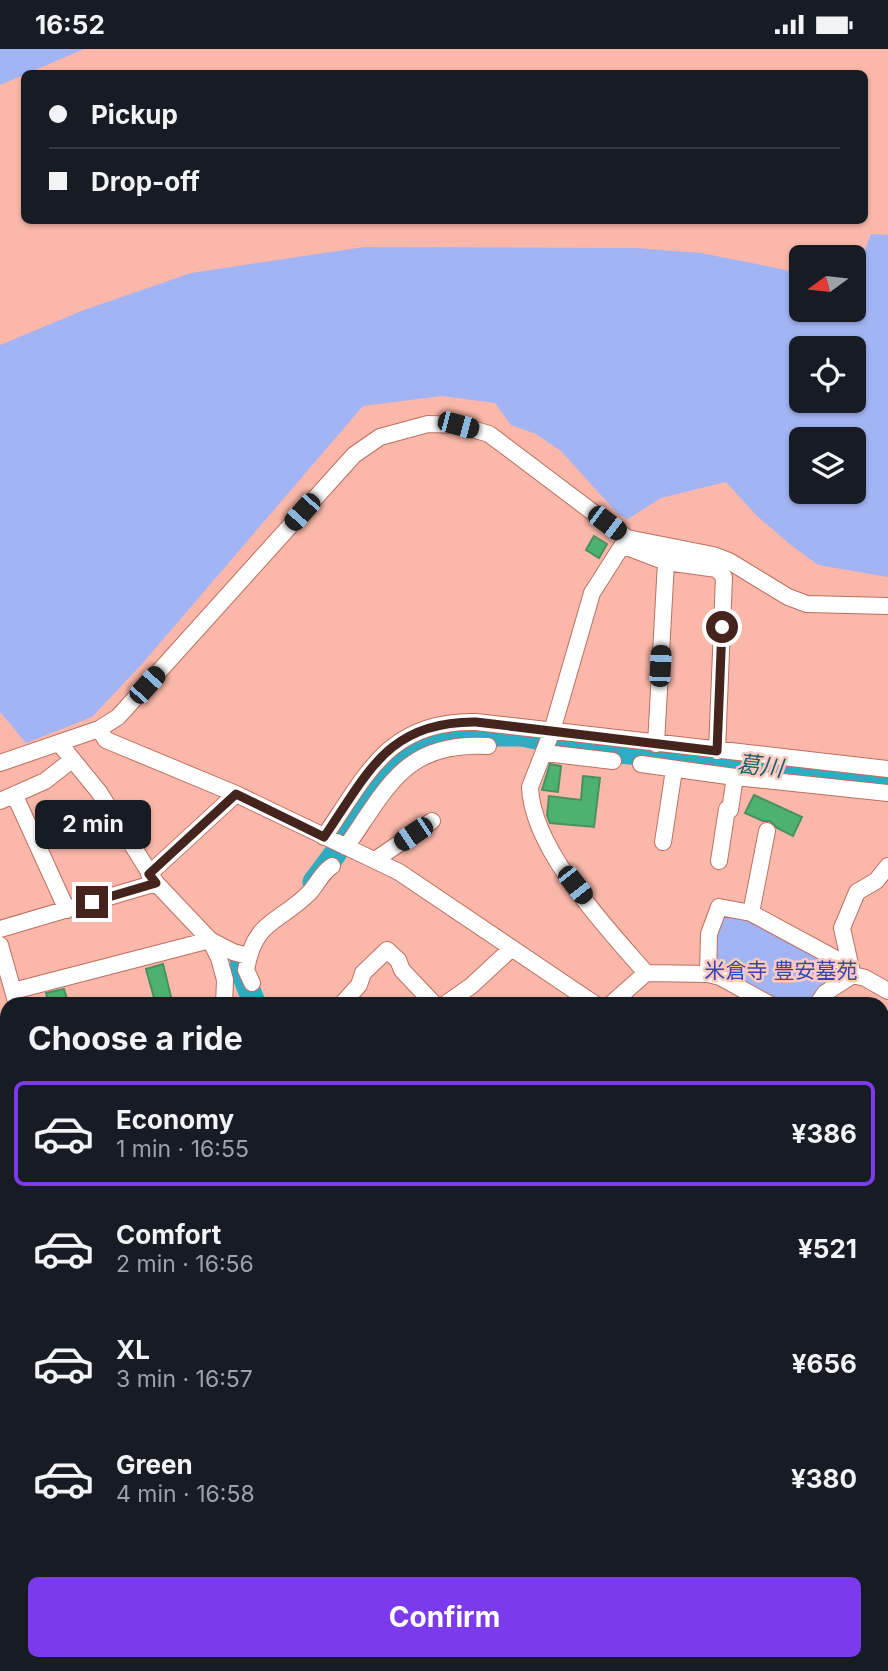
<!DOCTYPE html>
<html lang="en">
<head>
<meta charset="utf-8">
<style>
  body { margin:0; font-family:Inter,"Noto Sans JP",sans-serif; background:#20242c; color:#f1f3f6; height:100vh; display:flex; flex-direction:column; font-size:26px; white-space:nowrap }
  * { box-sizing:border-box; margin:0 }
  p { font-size:23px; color:#9ea1a6 }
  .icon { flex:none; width:38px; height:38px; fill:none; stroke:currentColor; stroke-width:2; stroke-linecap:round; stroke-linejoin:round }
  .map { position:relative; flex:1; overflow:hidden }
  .sheet { position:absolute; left:0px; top:948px; width:889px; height:674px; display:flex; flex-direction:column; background:#171b24; border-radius:21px 21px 0 0; box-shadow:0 2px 5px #0004 }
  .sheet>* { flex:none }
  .guide { position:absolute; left:21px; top:21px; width:847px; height:154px; border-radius:10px; box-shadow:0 2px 5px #0004; display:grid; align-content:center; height:154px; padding:0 28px; background:#171b24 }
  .needle { width:46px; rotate:255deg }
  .tools { position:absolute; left:789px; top:196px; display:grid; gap:14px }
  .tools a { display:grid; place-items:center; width:77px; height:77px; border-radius:10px; background:#171b24; box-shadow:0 2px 5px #0004; font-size:35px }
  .end { position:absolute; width:32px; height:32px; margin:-16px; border:9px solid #44241d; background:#fff; box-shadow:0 0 0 4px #fff }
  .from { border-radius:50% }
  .bubble { position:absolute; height:49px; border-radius:10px; background:#171b24; box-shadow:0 2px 5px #0004; font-size:23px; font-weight:700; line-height:49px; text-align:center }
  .car { position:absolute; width:21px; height:42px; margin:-21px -10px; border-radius:9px; box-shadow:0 0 5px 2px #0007; background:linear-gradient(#222 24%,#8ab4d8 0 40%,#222 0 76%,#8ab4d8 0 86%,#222 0) }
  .guide b { display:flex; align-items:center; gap:24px; height:66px; font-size:26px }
  .guide b+b { border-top:2px solid #363941 }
  .guide i { width:18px; height:18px; background:#f1f3f6 }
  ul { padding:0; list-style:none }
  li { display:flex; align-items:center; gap:21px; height:105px; margin:0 14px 10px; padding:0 14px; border:4px solid transparent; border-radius:10px }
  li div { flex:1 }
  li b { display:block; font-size:26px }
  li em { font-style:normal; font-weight:700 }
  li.on { border-color:#7c3aed }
  li>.icon { width:63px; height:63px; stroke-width:1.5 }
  h2 { padding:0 28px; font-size:32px; line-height:84px }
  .cta { display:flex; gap:14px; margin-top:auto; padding:14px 28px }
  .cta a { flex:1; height:80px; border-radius:10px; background:#7c3aed; color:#fff; font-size:28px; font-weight:700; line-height:80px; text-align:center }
  .status { display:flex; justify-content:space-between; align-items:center; height:49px; padding:0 35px; background:#171b24; direction:ltr }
  .status svg { height:19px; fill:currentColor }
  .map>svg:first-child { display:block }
  .green { fill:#a3b4f4; fill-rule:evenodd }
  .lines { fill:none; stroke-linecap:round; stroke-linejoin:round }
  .river { stroke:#2dacc2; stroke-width:23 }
  .building { fill:#4db270; stroke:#4a8f60; stroke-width:2 }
  .minor-casing { stroke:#bc6f5f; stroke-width:18 }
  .major-casing { stroke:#bc6f5f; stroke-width:24 }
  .minor { stroke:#fff; stroke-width:16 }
  .major { stroke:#fff; stroke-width:21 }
  .route { stroke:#44241d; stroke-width:9 }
  .labels { text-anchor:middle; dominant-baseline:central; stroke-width:5; stroke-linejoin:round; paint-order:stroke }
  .park-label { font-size:21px; fill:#3845ae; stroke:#fecabf }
  .water-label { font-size:23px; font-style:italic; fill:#1e5f6b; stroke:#fecabf }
</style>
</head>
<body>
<div class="status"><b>16:52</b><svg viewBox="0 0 49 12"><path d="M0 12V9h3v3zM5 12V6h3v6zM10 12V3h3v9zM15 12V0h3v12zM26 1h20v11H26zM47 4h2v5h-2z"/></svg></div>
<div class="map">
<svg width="888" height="1622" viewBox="0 0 888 1622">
  <rect width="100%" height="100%" fill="#fbb8aa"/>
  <path class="green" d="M0,0H84L0,36Z
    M871,185L888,186V528L818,516L791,496L757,467L726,433L661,449L628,470L618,465L561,402L536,385L511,376L495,354L442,347L363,357L142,615L92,668L26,694L0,663V296L84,261L191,224L364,198L636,199L701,204L801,224L802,261H854V229ZM854,299V352H802V299ZM802,390H854V443H802Z
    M721,866L749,871L843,922V927L814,945L812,955H788L769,949L717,922C706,906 716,883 721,866Z
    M324,1615H568L678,1622H313Z"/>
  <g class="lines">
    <path class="river" d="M314,833L335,805L353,772L384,729L406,705L427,693L443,688L479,686H522L569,696L611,702L888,731
      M242,912L241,920L255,956"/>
  </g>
  <path class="building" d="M594,487L607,495L599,509L586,501Z
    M550,715L561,717L558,743L542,741Z
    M583,727L600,729L594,778L550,774L547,766L549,747L581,751Z
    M754,746L802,768L793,787L777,779L770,772H763L745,764Z
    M163,915L173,956H156L146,920Z
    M64,940L69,956H49L46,944Z"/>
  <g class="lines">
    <g class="minor-casing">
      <path id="minor" d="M627,489L592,544L552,682L530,738C532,800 606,878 646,924
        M627,498L666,513L717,520L724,528L717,702
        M99,680L106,691L236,745L399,823L596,956
        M59,694L99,743L156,834L210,891L219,909L225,931L224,956
        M656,695L666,513
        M545,704L613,712
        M0,714L99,680L118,668L354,406L380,388L428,375L459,376L489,385L627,489L713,506L729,512L788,548L807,555L888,557
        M641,715L735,728L888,744
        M15,747L67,861
        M0,752L45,732L72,711
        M324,788C367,725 389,671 476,673L888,720
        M663,793L674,721
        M346,798C388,738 405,692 488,697
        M375,811L432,772
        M719,812L727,760L730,761L735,728
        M149,825L236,745
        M751,864L767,782
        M0,880L156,834
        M0,896L17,956
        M852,924L842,879L857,843L876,832L888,817
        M708,925L709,885L719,858L751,864L851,918
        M252,934L246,921C255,869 279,875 310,843C318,834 322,823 332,817
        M13,942L210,891L233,903L248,907
        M341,956L359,936L363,924L387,901L398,911L402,921L435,956
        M444,956L471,937L512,899
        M610,956L646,924L708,925L720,928L771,956
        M817,956L825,944L853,926L865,929L888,942
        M0,1017L7,1015
        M0,1104L7,1105
        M882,1142L888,1145
        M0,1186L7,1187
        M882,1274L888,1272
        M0,1298H7
        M882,1413H888
        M0,1518L7,1520
        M7,1622L13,1615
        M59,1622L65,1615
        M318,1622L324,1615"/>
    </g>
    <g class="major-casing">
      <path id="major" d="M0,1438L7,1441
        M0,1455L7,1458
        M882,1584H888
        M882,1600H888"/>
    </g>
    <use href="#minor" class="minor"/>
    <use href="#major" class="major"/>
  </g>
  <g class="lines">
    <path class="route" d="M92,853L156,834L149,825L236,745L324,788C368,724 388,672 476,673L717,702L722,578"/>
  </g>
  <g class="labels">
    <g class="park-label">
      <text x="781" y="921">米倉寺 豊安墓苑</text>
    </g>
    <g class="water-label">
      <text transform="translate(760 717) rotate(6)">葛川</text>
    </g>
  </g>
</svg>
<div class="tools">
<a><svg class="needle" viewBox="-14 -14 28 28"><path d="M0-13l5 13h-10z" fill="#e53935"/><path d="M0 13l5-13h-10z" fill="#9ea1a6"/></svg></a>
<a><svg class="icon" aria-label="locate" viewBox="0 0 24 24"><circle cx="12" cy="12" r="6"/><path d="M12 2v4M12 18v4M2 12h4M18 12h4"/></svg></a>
<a><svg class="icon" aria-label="layers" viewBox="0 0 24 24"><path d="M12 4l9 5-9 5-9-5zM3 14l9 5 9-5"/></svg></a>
</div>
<i class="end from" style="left:722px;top:578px"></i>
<i class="end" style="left:92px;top:853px"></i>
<div class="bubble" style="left:35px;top:751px;width:116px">2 min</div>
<i class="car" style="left:458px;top:376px;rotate:105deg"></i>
<i class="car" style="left:302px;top:463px;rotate:222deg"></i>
<i class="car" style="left:607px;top:474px;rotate:127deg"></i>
<i class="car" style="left:660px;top:617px;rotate:3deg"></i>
<i class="car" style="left:147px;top:636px;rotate:42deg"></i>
<i class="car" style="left:413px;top:785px;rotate:236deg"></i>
<i class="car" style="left:575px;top:836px;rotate:142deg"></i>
<div class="guide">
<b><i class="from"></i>Pickup</b>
<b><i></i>Drop-off</b>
</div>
<section class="sheet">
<h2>Choose a ride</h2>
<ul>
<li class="on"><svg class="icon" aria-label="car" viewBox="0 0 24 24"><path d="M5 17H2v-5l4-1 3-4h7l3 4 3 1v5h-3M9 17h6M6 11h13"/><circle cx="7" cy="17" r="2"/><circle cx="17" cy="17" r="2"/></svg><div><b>Economy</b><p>1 min · 16:55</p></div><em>¥386</em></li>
<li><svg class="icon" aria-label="car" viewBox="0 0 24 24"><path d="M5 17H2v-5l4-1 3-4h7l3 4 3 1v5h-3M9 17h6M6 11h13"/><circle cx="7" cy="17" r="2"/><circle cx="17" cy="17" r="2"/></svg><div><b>Comfort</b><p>2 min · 16:56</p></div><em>¥521</em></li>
<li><svg class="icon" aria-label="car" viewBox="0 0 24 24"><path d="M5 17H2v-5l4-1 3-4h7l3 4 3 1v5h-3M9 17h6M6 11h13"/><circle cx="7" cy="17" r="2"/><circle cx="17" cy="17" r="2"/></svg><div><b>XL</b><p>3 min · 16:57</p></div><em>¥656</em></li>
<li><svg class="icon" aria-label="car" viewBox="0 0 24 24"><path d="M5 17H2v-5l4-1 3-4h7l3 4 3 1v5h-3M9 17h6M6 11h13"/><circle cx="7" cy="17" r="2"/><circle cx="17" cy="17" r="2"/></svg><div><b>Green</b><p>4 min · 16:58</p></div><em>¥380</em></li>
</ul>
<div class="cta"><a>Confirm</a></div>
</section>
</div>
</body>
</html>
